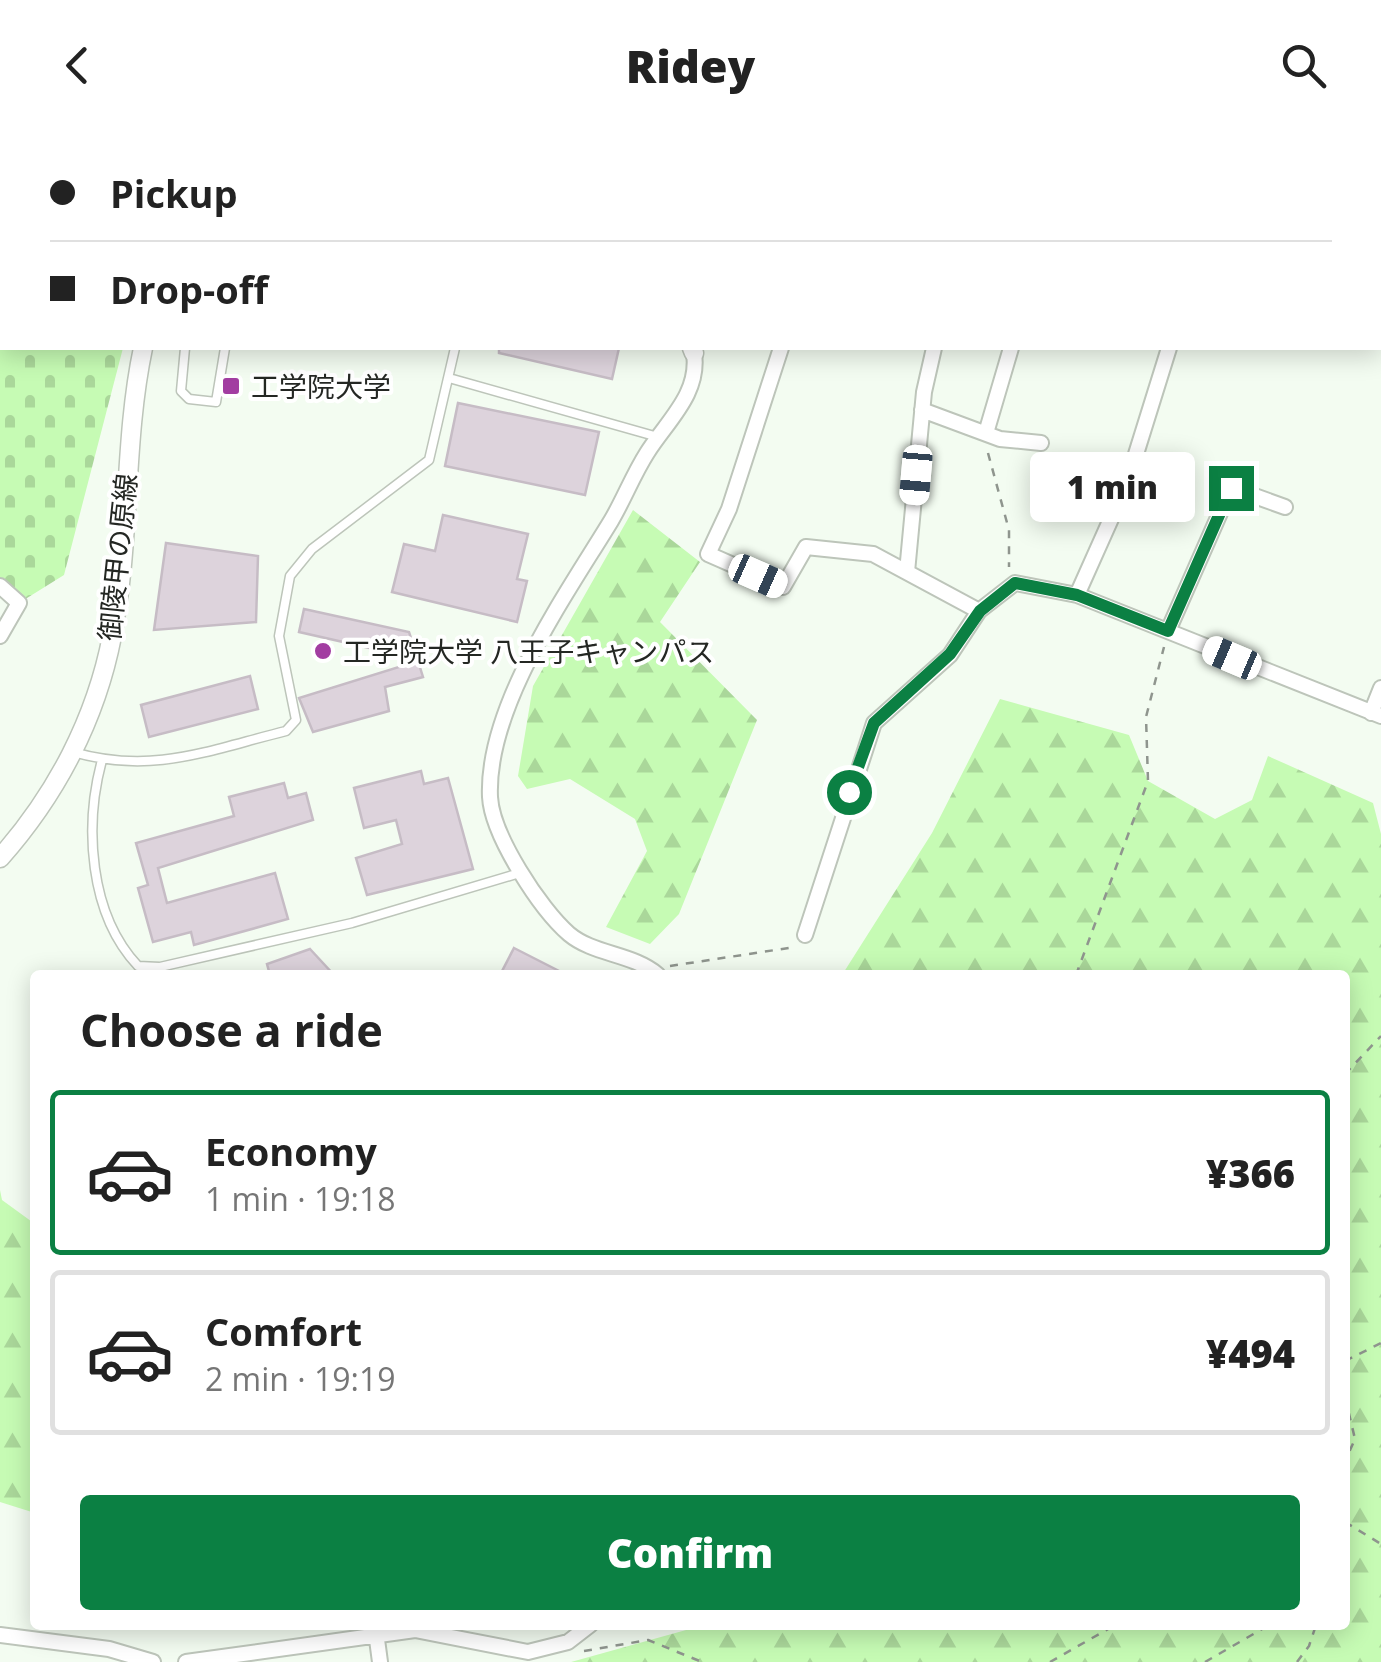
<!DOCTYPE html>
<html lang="en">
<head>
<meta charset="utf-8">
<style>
  body { margin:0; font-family:"Open Sans","Noto Sans JP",sans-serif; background:#f2f2f2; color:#222; height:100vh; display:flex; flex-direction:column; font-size:38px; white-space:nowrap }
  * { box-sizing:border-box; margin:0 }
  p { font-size:32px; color:#767676 }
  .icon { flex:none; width:55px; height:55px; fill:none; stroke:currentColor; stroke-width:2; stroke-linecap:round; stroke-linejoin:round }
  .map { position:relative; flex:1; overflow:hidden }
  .sheet { position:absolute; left:30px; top:840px; width:1320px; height:660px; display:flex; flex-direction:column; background:#fff; border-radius:10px; box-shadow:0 5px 25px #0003 }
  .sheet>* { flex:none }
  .hud { position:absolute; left:0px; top:0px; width:1382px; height:220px; box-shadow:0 5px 25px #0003; display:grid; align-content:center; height:220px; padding:0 50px; background:#fff }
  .end { position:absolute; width:45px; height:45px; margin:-22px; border:12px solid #0b8043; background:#fff; box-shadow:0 0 0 5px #fff }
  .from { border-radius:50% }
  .bubble { position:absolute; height:70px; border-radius:10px; background:#fff; box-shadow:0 5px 25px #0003; font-size:32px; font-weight:800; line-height:70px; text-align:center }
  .car { position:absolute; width:30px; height:60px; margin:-30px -15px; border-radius:12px; box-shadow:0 0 8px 2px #0007; background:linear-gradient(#fff 24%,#345 0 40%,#fff 0 76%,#345 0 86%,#fff 0) }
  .hud b { display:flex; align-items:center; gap:35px; height:95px; font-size:38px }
  .hud b+b { border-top:2px solid #e0e0e0 }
  .hud i { width:25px; height:25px; background:#222 }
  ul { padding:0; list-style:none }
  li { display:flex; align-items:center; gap:30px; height:165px; margin:0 20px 15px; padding:0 30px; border:5px solid #e0e0e0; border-radius:10px }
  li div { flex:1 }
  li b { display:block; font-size:38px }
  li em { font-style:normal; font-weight:800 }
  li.current { border-color:#0b8043 }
  li>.icon { width:90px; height:90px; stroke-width:1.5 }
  h2 { padding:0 50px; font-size:45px; line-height:120px }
  .action { display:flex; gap:20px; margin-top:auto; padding:20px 50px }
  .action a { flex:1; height:115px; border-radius:10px; background:#0b8043; color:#fff; font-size:40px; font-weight:800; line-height:115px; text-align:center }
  header { display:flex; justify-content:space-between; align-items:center; height:130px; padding:0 50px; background:#fff; font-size:45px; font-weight:800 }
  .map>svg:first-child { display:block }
  .forest { fill:url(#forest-firs) }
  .cemetery { fill:url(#cemetery-stones) }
  .building { fill:#ddd3dc; stroke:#c6bcc5; stroke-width:2.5 }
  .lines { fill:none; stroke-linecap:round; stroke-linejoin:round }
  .service-casing { stroke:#bdc5ba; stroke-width:11 }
  .minor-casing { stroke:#bdc5ba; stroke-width:18 }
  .tertiary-casing { stroke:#bdc5ba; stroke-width:21 }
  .path { stroke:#8f958e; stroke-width:2.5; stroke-dasharray:8 8; stroke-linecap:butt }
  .service { stroke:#fff; stroke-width:8 }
  .minor { stroke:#fff; stroke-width:14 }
  .tertiary { stroke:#fff; stroke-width:18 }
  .route { stroke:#0b8043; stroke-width:12 }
  .poi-dot { fill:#a23da1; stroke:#fff; stroke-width:4 }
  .labels { text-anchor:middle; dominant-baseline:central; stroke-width:8; stroke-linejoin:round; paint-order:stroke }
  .poi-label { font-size:28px; fill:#242723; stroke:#fff; text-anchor:start }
  .street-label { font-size:28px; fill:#242723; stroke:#fff }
</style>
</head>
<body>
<header><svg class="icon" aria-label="back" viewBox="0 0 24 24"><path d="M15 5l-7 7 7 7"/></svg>Ridey<svg class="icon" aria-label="search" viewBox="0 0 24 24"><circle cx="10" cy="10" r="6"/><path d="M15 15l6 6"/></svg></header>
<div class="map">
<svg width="1381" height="1532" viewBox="0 0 1381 1532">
  <defs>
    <pattern id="forest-firs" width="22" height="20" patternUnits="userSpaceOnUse" patternTransform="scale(2.5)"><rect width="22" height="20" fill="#c6fbb4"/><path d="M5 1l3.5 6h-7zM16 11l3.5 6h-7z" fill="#aad79a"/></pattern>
    <pattern id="cemetery-stones" width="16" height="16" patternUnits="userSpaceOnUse" patternTransform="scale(2.5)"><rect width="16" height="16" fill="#c6fbb4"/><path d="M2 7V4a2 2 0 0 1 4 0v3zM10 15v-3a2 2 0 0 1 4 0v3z" fill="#aad79a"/></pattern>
  </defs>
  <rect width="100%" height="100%" fill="#f3fcf1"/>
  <path class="forest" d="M633,380L700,432L660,492L757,590L679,784L650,814L606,797L647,721L635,689L570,649L527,659L518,646L533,556Z
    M1000,569L1129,605L1148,651L1215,689L1252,670L1268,626L1373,673L1381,704V1532H571L704,1495H1345V845H842L932,703Z
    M0,1060L2,1070L35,1094V1383L0,1372Z"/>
  <path class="cemetery" d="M0,136L2,218H123L64,445L19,473L0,457Z"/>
  <path class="building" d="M499,218H619L612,249L499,223Z
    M458,273L599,302L585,365L445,336Z
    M443,385L528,404L517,449L527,451L517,492L392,462L404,414L435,421Z
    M166,413L258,426L256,492L154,500Z
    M304,479L409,502L418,529L299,502Z
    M418,531L423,547L385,557L389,581L313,602L299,568Z
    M250,546L258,579L149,607L141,575Z
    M421,641L424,654L448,648L473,739L367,765L356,728L402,714L396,690L364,698L354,658Z
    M284,653L288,668L306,663L313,690L158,738L167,773L275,743L288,789L194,815L191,802L153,812L138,758L148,755L136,713L234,686L229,667Z
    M514,818L567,845H500Z
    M310,819L334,845H270L267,834Z"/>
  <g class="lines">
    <g class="service-casing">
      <path id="service" d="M497,2L498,0
        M185,218L181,261L189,269L216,272L225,218
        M449,248L658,307
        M73,622C153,645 209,620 286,601L296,590L279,506L290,446L312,419L429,330L455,218
        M102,630C84,696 89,784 138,836L160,837L352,793L523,742"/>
    </g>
    <g class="minor-casing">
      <path id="minor" d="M818,0L819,2
        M1154,0L1164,2
        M970,2L971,0
        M1071,2L1072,0
        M1204,2L1205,0
        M1380,64H1381
        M781,218L729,379L708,424L783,457L806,417L873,424L979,481L1015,453L1077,465L1381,586
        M922,280L1000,309L1041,313
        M986,303L1011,218
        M1213,351L1285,377
        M907,442L924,262L934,218
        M0,456L19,473L0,506
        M1077,465L1127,353L1169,218
        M1168,501L1231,358
        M1371,583L1381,558
        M805,805L874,593L950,525L979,481
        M658,845C632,823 594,825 569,804C540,779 492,705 490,667C486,577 566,465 611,391C624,369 633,345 647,323C667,291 700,264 694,223
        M376,1502L380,1532
        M0,1505L109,1519L153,1532
        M186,1532L415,1500L528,1522L568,1512L590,1495"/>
    </g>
    <g class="tertiary-casing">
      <path id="tertiary" d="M214,2L215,0
        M747,2L748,0
        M692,218L694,223
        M0,728C56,665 96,589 112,506C131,410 123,313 143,218"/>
    </g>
    <path class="path" d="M988,323L1009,400V437
      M670,836L795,817
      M1076,845L1148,651L1146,587L1164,517
      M1345,944L1381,906
      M1345,1231L1381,1213
      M1345,1267L1355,1309L1345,1331
      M1345,1392L1381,1414
      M584,1521L648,1510L702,1532
      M1050,1532L1115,1495
      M1205,1532L1269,1495
      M1297,1532L1309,1516L1316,1495"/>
    <use href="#service" class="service"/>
    <use href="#minor" class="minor"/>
    <use href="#tertiary" class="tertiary"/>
  </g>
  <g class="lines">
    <path class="route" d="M849,662L874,593L950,524L980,481L1015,453L1077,465L1168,501L1231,358"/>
  </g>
  <g class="poi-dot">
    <rect x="221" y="246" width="20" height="20" rx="5"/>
    <circle cx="323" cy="521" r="10"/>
  </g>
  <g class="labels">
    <g class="poi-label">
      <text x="251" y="256">工学院大学</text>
      <text x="343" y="521">工学院大学 八王子キャンパス</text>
    </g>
    <g class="street-label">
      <text transform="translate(117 427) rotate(-84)">御陵甲の原線</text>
    </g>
  </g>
</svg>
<i class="end from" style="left:849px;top:662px"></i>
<i class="end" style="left:1231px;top:358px"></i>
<div class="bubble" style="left:1030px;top:322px;width:165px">1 min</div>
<i class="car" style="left:916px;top:345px;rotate:185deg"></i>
<i class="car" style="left:758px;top:446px;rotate:114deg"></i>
<i class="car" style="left:1232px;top:528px;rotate:293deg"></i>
<div class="hud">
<b><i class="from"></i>Pickup</b>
<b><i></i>Drop-off</b>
</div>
<section class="sheet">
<h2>Choose a ride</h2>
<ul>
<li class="current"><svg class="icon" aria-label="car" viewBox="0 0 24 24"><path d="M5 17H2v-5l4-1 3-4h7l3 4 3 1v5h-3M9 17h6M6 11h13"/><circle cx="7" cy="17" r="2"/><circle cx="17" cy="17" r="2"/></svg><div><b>Economy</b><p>1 min · 19:18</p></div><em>¥366</em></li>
<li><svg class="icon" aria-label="car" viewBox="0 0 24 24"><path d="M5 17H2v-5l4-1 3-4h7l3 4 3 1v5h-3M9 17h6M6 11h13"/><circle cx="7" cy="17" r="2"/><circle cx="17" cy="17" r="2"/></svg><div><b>Comfort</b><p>2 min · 19:19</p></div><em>¥494</em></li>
</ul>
<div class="action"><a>Confirm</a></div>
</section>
</div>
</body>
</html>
